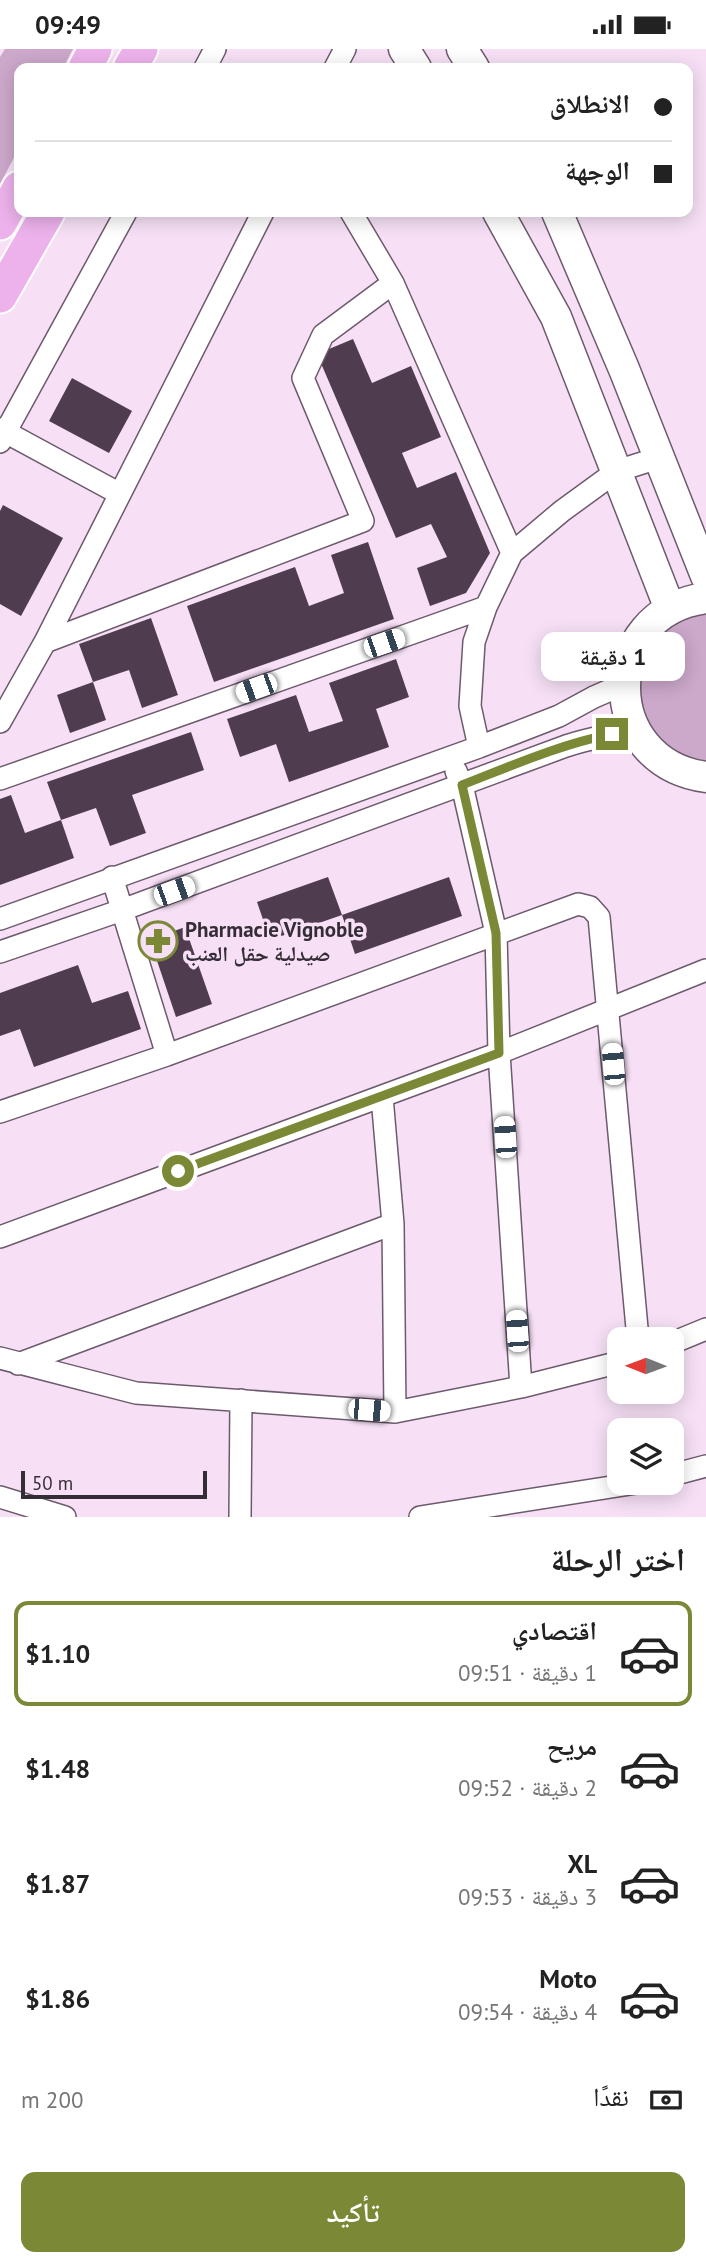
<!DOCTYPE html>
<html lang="ar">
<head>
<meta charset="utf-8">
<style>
  body { margin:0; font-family:"PT Sans","Noto Naskh Arabic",sans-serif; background:#f6f6f6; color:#222; direction:rtl; height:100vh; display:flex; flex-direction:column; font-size:26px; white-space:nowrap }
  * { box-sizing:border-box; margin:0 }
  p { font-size:23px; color:#767676 }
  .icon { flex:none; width:38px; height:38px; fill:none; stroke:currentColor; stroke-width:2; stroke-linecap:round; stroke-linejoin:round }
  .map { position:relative; height:1468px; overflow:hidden; direction:ltr }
  .sheet { display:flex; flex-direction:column; background:#fff; flex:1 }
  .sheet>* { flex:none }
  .hud { position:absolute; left:14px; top:14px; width:679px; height:154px; border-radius:14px; box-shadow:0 4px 18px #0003; direction:rtl; display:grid; align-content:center; height:154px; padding:0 21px; background:#fff }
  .needle { width:46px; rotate:271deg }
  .tools { position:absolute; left:607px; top:1278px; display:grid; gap:14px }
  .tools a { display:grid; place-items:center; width:77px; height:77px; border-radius:14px; background:#fff; box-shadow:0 4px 18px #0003; font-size:35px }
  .scale { position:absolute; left:21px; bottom:18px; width:186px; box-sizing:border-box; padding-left:7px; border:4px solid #352d35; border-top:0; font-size:19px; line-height:24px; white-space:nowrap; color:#352d35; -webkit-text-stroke:5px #f7e0f6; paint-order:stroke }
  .end { position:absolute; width:32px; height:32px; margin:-16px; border:9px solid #7b8836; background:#fff; box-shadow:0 0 0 4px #fff }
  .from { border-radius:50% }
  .bubble { position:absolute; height:49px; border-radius:14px; background:#fff; box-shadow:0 4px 18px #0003; font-size:23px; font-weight:600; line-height:49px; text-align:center; direction:rtl }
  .car { position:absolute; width:21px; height:42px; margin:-21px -10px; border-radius:9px; box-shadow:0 0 5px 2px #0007; background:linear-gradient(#fff 24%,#345 0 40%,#fff 0 76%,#345 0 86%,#fff 0) }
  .hud b { display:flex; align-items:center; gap:24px; height:66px; font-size:26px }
  .hud b+b { border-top:2px solid #e0e0e0 }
  .hud i { width:18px; height:18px; background:#222 }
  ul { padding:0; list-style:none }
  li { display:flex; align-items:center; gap:21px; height:105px; margin:0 14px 10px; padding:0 7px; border:4px solid transparent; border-radius:14px }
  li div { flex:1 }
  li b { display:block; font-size:26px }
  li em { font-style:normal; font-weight:600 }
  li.current { border-color:#7b8836 }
  li>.icon { width:63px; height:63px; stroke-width:1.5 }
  h2 { padding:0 21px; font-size:32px; line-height:84px }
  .pay { display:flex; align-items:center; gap:18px; height:77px; padding:0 21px; font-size:26px }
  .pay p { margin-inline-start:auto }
  .cta { display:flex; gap:14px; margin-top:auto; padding:14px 21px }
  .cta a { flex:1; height:80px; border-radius:14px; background:#7b8836; color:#fff; font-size:28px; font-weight:600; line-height:80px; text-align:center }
  .status { display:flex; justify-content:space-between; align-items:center; height:49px; padding:0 35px; background:#fff; direction:ltr }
  .status svg { height:19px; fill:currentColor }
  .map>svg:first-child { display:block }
  .green { fill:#cca8cb }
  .building { fill:#4f3d4f }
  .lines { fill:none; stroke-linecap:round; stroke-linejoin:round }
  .minor-casing { stroke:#6d5a6c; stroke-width:24 }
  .secondary-casing { stroke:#6d5a6c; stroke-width:33 }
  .primary-casing { stroke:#fff; stroke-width:37 }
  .minor { stroke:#fff; stroke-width:21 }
  .secondary { stroke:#fff; stroke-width:30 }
  .primary { stroke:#edb2ec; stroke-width:33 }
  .route { stroke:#7b8836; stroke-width:9 }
  .labels { text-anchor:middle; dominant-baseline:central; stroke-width:7; stroke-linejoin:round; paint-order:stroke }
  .poi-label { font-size:21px; font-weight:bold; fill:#352d35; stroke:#f7e0f6; text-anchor:start }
</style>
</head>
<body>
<div class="status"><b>09:49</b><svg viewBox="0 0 49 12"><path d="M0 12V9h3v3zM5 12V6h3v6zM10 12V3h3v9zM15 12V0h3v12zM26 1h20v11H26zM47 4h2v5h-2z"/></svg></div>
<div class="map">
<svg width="706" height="1468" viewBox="0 0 706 1468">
  <rect width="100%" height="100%" fill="#f7e0f6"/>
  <path class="green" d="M5,0H73L63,19H19V99L0,135V8Z
    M706,560V717L675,707L647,680L635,636L639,616L659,581Z"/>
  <path class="building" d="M353,290L372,334L411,317L441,388L402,404L417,439L456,423L490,504L466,544L430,557L417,519L447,508L431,475L396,489L317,305Z
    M72,329L132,362L109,404L49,372Z
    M3,456L63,489L21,567L0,555V462Z
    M368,493L394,570L214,633L187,557L295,518L309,557L344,544L331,506Z
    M151,569L178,646L142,659L129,621L93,633L106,671L70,684L57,646L93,633L79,595Z
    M396,610L409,648L376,660L389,698L289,733L276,695L240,708L227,670L296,646L309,683L343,672L329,634Z
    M191,683L204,721L132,746L146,784L110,797L96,759L61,771L47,733Z
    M11,746L25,784L61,771L74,809L0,836V750Z
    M328,828L342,866L449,828L462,867L355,905L342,866L270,891L257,853Z
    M185,878L212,955L176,968L150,891Z
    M78,916L92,954L128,942L141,980L34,1018L20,980L0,987V944Z"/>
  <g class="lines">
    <g class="minor-casing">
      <path id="minor" d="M205,19L215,0
        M335,19L345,0
        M351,163L393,234L512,504
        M0,380L120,445
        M0,393L126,163
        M45,593L363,472L303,329L323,286L393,234
        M0,673L45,593L263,163
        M479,698L470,657L474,593L486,558L512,504L562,462L617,422L658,409
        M456,722L462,736L496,884L499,1004L521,1338
        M0,730L486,558
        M112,828L167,1006
        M0,870L479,698L559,667L594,648L624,635
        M0,903L122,861L566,697C591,689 610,685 637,686
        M382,1048L393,1175L395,1363
        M0,1063L167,1006L578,855L590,858L599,868L638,1290
        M0,1188L499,1004L706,921
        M672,1294L706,1280
        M0,1309L136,1344L395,1363L521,1338L620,1313
        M18,1315L393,1175
        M672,1426L706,1417
        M0,1448L65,1468
        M240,1468L241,1351
        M420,1468L643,1433"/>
    </g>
    <g class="secondary-casing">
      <path id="secondary" d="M404,0L416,19
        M462,0L474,19
        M498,163L556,268L670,560
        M557,163L624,320L706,527
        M706,549C598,563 598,713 706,728"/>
    </g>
    <g class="primary-casing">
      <path id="primary" d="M85,19L95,0
        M130,19L141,0
        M0,174L19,139
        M0,247L48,163"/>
    </g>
    <use href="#minor" class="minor"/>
    <use href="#secondary" class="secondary"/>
    <use href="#primary" class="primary"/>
  </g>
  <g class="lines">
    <path class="route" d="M178,1122L499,1004L496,884L462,736C511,717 561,695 612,685"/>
  </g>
  <defs>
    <g id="pharmacy-ring" transform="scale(2.0125)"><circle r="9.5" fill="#f7e0f6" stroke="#7b8836" stroke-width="1.5"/><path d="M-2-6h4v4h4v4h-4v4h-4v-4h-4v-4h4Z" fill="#7b8836"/></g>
  </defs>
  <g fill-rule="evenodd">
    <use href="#pharmacy-ring" x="158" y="892"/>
  </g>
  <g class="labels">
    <g class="poi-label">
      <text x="185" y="880">Pharmacie Vignoble<tspan x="185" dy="24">صيدلية حقل العنب</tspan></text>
    </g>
  </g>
</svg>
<div class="tools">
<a><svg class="needle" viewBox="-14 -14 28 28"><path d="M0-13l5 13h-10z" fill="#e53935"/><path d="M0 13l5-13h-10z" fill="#767676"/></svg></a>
<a><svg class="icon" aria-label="layers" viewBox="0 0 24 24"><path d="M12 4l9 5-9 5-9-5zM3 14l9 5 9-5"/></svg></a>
</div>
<div class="scale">50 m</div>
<i class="end from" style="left:178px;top:1122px"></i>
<i class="end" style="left:612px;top:685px"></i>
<div class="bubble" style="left:541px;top:583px;width:144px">1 دقيقة</div>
<i class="car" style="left:384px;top:594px;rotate:71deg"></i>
<i class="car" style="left:256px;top:639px;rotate:250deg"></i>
<i class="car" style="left:174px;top:842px;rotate:70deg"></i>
<i class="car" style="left:613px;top:1015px;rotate:355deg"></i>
<i class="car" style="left:505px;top:1088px;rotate:356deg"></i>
<i class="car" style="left:517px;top:1282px;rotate:356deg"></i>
<i class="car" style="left:369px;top:1361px;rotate:95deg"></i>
<div class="hud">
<b><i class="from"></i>الانطلاق</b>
<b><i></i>الوجهة</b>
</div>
</div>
<section class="sheet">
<h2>اختر الرحلة</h2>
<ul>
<li class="current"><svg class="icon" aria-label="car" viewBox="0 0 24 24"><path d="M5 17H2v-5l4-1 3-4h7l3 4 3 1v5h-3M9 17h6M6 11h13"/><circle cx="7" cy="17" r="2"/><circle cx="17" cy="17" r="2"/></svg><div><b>اقتصادي</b><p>1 دقيقة · 09:51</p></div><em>$1.10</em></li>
<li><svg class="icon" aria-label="car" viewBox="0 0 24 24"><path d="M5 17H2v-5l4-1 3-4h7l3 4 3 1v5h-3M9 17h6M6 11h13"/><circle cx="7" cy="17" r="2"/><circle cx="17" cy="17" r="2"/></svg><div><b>مريح</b><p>2 دقيقة · 09:52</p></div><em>$1.48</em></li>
<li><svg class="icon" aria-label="car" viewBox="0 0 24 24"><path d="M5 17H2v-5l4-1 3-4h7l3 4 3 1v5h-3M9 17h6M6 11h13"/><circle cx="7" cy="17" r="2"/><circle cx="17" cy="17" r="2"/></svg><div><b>XL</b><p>3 دقيقة · 09:53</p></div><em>$1.87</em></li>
<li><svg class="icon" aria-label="car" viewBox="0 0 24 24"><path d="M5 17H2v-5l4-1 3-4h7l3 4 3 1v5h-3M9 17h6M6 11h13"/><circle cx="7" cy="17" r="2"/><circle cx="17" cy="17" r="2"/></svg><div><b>Moto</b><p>4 دقيقة · 09:54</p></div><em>$1.86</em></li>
</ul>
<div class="pay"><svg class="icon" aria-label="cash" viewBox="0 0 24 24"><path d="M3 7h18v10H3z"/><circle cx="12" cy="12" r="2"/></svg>نقدًا<p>200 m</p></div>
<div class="cta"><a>تأكيد</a></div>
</section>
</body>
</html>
